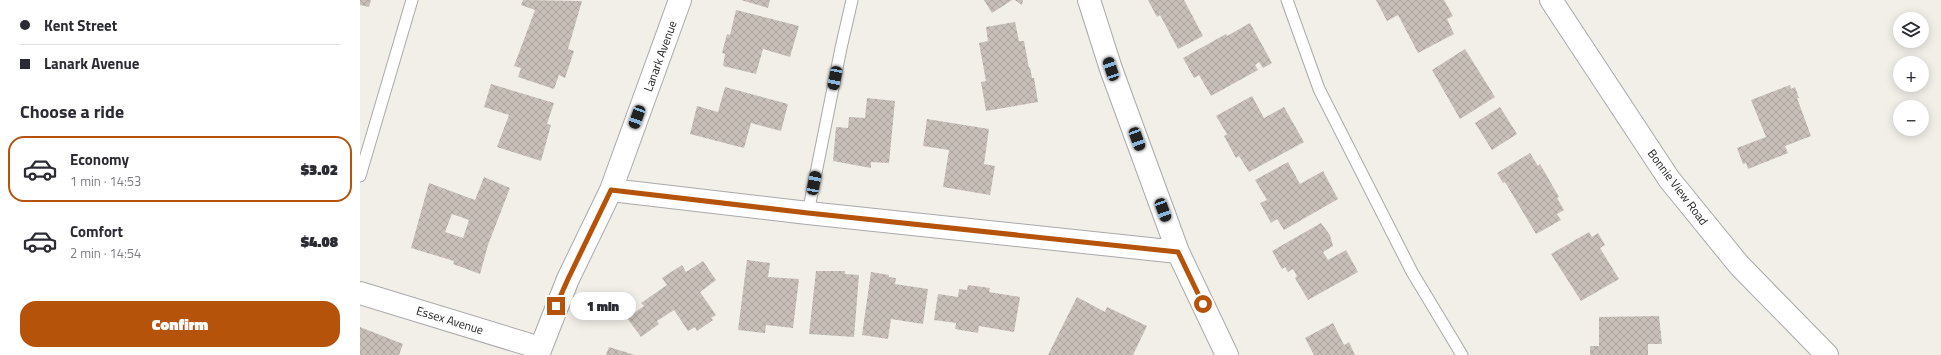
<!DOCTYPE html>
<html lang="en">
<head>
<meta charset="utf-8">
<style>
  body { margin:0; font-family:"Titillium Web",sans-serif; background:#f2f2f3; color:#2b2b33; height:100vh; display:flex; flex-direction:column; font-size:15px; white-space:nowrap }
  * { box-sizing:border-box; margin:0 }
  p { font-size:13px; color:#7c7c81 }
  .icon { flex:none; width:22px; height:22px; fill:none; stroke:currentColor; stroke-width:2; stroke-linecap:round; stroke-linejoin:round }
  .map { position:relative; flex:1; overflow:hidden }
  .drawer { display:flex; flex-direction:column; background:#fff; width:360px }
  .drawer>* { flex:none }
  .hud { display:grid; align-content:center; height:88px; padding:0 20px; background:#fff }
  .tools { position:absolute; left:1533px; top:12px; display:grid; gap:8px }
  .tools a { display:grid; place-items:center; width:36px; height:36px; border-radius:50%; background:#fff; box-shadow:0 2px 10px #0003; font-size:20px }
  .end { position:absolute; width:18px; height:18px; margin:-9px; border:5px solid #b45309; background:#fff; box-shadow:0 0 0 2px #fff }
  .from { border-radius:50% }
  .bubble { position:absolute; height:28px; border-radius:14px; background:#fff; box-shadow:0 2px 10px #0003; font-size:13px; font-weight:800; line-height:28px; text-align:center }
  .car { position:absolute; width:12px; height:24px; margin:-12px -6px; border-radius:5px; box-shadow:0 0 3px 1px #0007; background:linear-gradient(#222 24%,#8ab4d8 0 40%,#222 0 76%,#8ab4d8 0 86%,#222 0) }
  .hud b { display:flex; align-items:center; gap:14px; height:38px; font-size:15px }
  .hud b+b { border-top:1px solid #e1e1e2 }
  .hud i { width:10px; height:10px; background:#2b2b33 }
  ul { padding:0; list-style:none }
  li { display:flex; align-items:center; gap:12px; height:66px; margin:0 8px 6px; padding:0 12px; border:2px solid transparent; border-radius:16px }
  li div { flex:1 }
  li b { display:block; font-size:15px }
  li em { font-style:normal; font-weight:800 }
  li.on { border-color:#b45309 }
  li>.icon { width:36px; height:36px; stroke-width:1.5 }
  h2 { padding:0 20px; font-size:18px; line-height:48px }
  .cta { display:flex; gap:8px; margin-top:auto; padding:8px 20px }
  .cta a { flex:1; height:46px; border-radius:16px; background:#b45309; color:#fff; font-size:16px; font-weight:800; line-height:46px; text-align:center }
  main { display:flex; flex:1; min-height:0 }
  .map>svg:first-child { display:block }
  .building { fill:url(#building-cross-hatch); fill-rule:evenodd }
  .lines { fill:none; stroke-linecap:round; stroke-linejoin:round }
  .service-casing { stroke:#a9a9a9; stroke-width:13 }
  .minor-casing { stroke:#a9a9a9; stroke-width:24 }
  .tertiary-casing { stroke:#a9a9a9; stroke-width:24 }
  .service { stroke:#fff; stroke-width:11 }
  .minor { stroke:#fff; stroke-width:22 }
  .tertiary { stroke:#fff; stroke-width:22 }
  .route { stroke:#b45309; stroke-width:5 }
  .labels { text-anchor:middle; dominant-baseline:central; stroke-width:3; stroke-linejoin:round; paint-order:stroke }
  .street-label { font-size:12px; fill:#222; stroke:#fff }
</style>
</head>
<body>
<main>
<section class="drawer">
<div class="hud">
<b><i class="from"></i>Kent Street</b>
<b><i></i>Lanark Avenue</b>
</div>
<h2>Choose a ride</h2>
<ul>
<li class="on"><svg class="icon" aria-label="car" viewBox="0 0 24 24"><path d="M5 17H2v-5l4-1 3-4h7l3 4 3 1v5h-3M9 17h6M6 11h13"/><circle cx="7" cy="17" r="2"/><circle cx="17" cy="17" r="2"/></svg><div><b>Economy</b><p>1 min · 14:53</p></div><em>$3.02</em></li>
<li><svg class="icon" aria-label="car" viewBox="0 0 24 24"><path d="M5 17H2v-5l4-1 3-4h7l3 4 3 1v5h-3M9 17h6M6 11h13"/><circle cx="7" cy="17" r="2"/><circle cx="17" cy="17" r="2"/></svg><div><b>Comfort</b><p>2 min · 14:54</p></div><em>$4.08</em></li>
</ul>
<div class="cta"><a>Confirm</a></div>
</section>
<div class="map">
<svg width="1581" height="355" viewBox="0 0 1581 355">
  <defs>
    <pattern id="building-cross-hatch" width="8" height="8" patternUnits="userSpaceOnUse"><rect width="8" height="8" fill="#c7bfb8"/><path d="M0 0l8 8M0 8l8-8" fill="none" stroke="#aba49e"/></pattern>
  </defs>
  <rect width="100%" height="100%" fill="#f2efe9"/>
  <path class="building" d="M0,0H11L9,7L0,5Z
    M163,0L222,1L208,49L214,51L205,78L199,75L194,89L158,77L161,68L154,66L175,10L161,5Z
    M381,0H410L408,8Z
    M624,0H652L632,13Z
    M655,0H663L662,5Z
    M788,0H824L843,36L818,49L800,15L797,17Z
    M1016,0H1084L1093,16L1087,19L1094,34L1058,53L1038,15L1027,21Z
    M376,10L439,26L430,57L403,49L396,74L363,66L365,54L362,53L367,34L370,35Z
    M655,22L659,41H664L669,68L670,67L672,78H674L678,102L626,111L621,82L626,81L619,43L628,41L626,27Z
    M890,23L912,63L903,68L899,62L895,65L898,70L851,96L839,75L834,78L823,58L866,34L867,36Z
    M1105,49L1135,97L1100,119L1072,70Z
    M131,84L194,103L187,124L191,125L181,161L137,147L149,115L124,107Z
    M1430,85L1431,89L1435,87L1439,98H1437L1451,136L1425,146L1428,153L1388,169L1386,163L1383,164L1377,148L1406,137L1391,100Z
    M365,87L428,104L421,131L391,123L384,148L330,134L337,106L358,112Z
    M892,96L904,118L924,107L944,142L889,172L879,156L876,158L864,136L867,134L856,116Z
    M507,98L535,101L529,163L511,162V168L473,161L476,127L488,128L489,117L505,118Z
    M1140,107L1157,134L1132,150L1115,123Z
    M567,119L629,129L624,164L635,166L630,195L583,187L589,150L563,146Z
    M1170,153L1178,166L1180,164L1199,197L1197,198L1204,210L1197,214L1201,220L1176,234L1145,182L1143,183L1137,173Z
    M928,162L940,184L963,171L978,199L924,230L917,219L911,223L900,203L907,200L895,180Z
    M124,177L150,188L128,245L120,274L93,264L94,261L51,248L69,183L115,200ZM92,214L109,220L103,238L85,232Z
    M961,223L970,235L973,246L963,252L968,260L986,250L998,272L948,300L935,278L937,276L933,269L928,272L925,267L922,269L912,251Z
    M1229,232L1232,237L1238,233L1245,245L1240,248L1259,279L1221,301L1191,254Z
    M387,260L410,263L408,277L439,279L433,328L406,325L405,333L378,330Z
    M343,261L356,280L340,292L356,315L351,318L353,320L337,331L335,327L328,331L314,310L297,321L299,324L281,337L267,318L284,306L281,303L307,285L302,278L322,265L326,272Z
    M456,271H485V274L499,275L494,337L449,334Z
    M511,272L529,275V277L536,278L535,284L568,289L563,324L531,319L528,339L502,335Z
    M608,285L630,288L629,292L660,297L654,332L619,326L618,333L595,329L596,323L574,320L578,294L598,297L599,289L607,290Z
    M717,297L745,312L747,307L787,326L773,355H688Z
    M1299,316L1302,344H1288V355H1230V346H1239V317Z
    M973,323L984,345L989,342L995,355H954L945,338Z
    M0,327L43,344L39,355H0Z
    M249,347L275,355H246Z"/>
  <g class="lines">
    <g class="service-casing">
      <path id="service" d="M927,0L959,89L1052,272L1102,355
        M0,176L52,0
        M448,213L481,48L492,0"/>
    </g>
    <g class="minor-casing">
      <path id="minor" d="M729,0L751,69L818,252L867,355
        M251,190L448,213L818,252
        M0,293L180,348
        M178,355L208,279L251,190L320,0"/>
    </g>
    <g class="tertiary-casing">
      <path id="tertiary" d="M1191,0L1309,179L1379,265L1467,355"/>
    </g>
    <use href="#service" class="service"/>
    <use href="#minor" class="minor"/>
    <use href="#tertiary" class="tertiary"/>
  </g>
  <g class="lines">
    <path class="route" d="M196,306L208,279L251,190L448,213L818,252L843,304"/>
  </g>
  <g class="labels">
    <g class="street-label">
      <text transform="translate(300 56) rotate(-70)">Lanark Avenue</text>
      <text transform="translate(1318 187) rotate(53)">Bonnie View Road</text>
      <text transform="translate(90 320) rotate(17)">Essex Avenue</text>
    </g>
  </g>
</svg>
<div class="tools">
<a><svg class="icon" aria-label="layers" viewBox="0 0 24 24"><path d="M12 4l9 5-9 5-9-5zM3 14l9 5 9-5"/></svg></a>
<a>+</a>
<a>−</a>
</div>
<i class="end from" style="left:843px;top:304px"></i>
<i class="end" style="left:196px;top:306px"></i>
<div class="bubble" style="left:210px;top:292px;width:66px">1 min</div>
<i class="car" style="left:751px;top:69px;rotate:342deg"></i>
<i class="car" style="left:475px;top:78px;rotate:191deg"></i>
<i class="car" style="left:277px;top:117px;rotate:200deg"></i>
<i class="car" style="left:777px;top:139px;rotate:160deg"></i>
<i class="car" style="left:454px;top:183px;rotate:11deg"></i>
<i class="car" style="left:803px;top:210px;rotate:160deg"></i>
</div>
</main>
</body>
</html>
